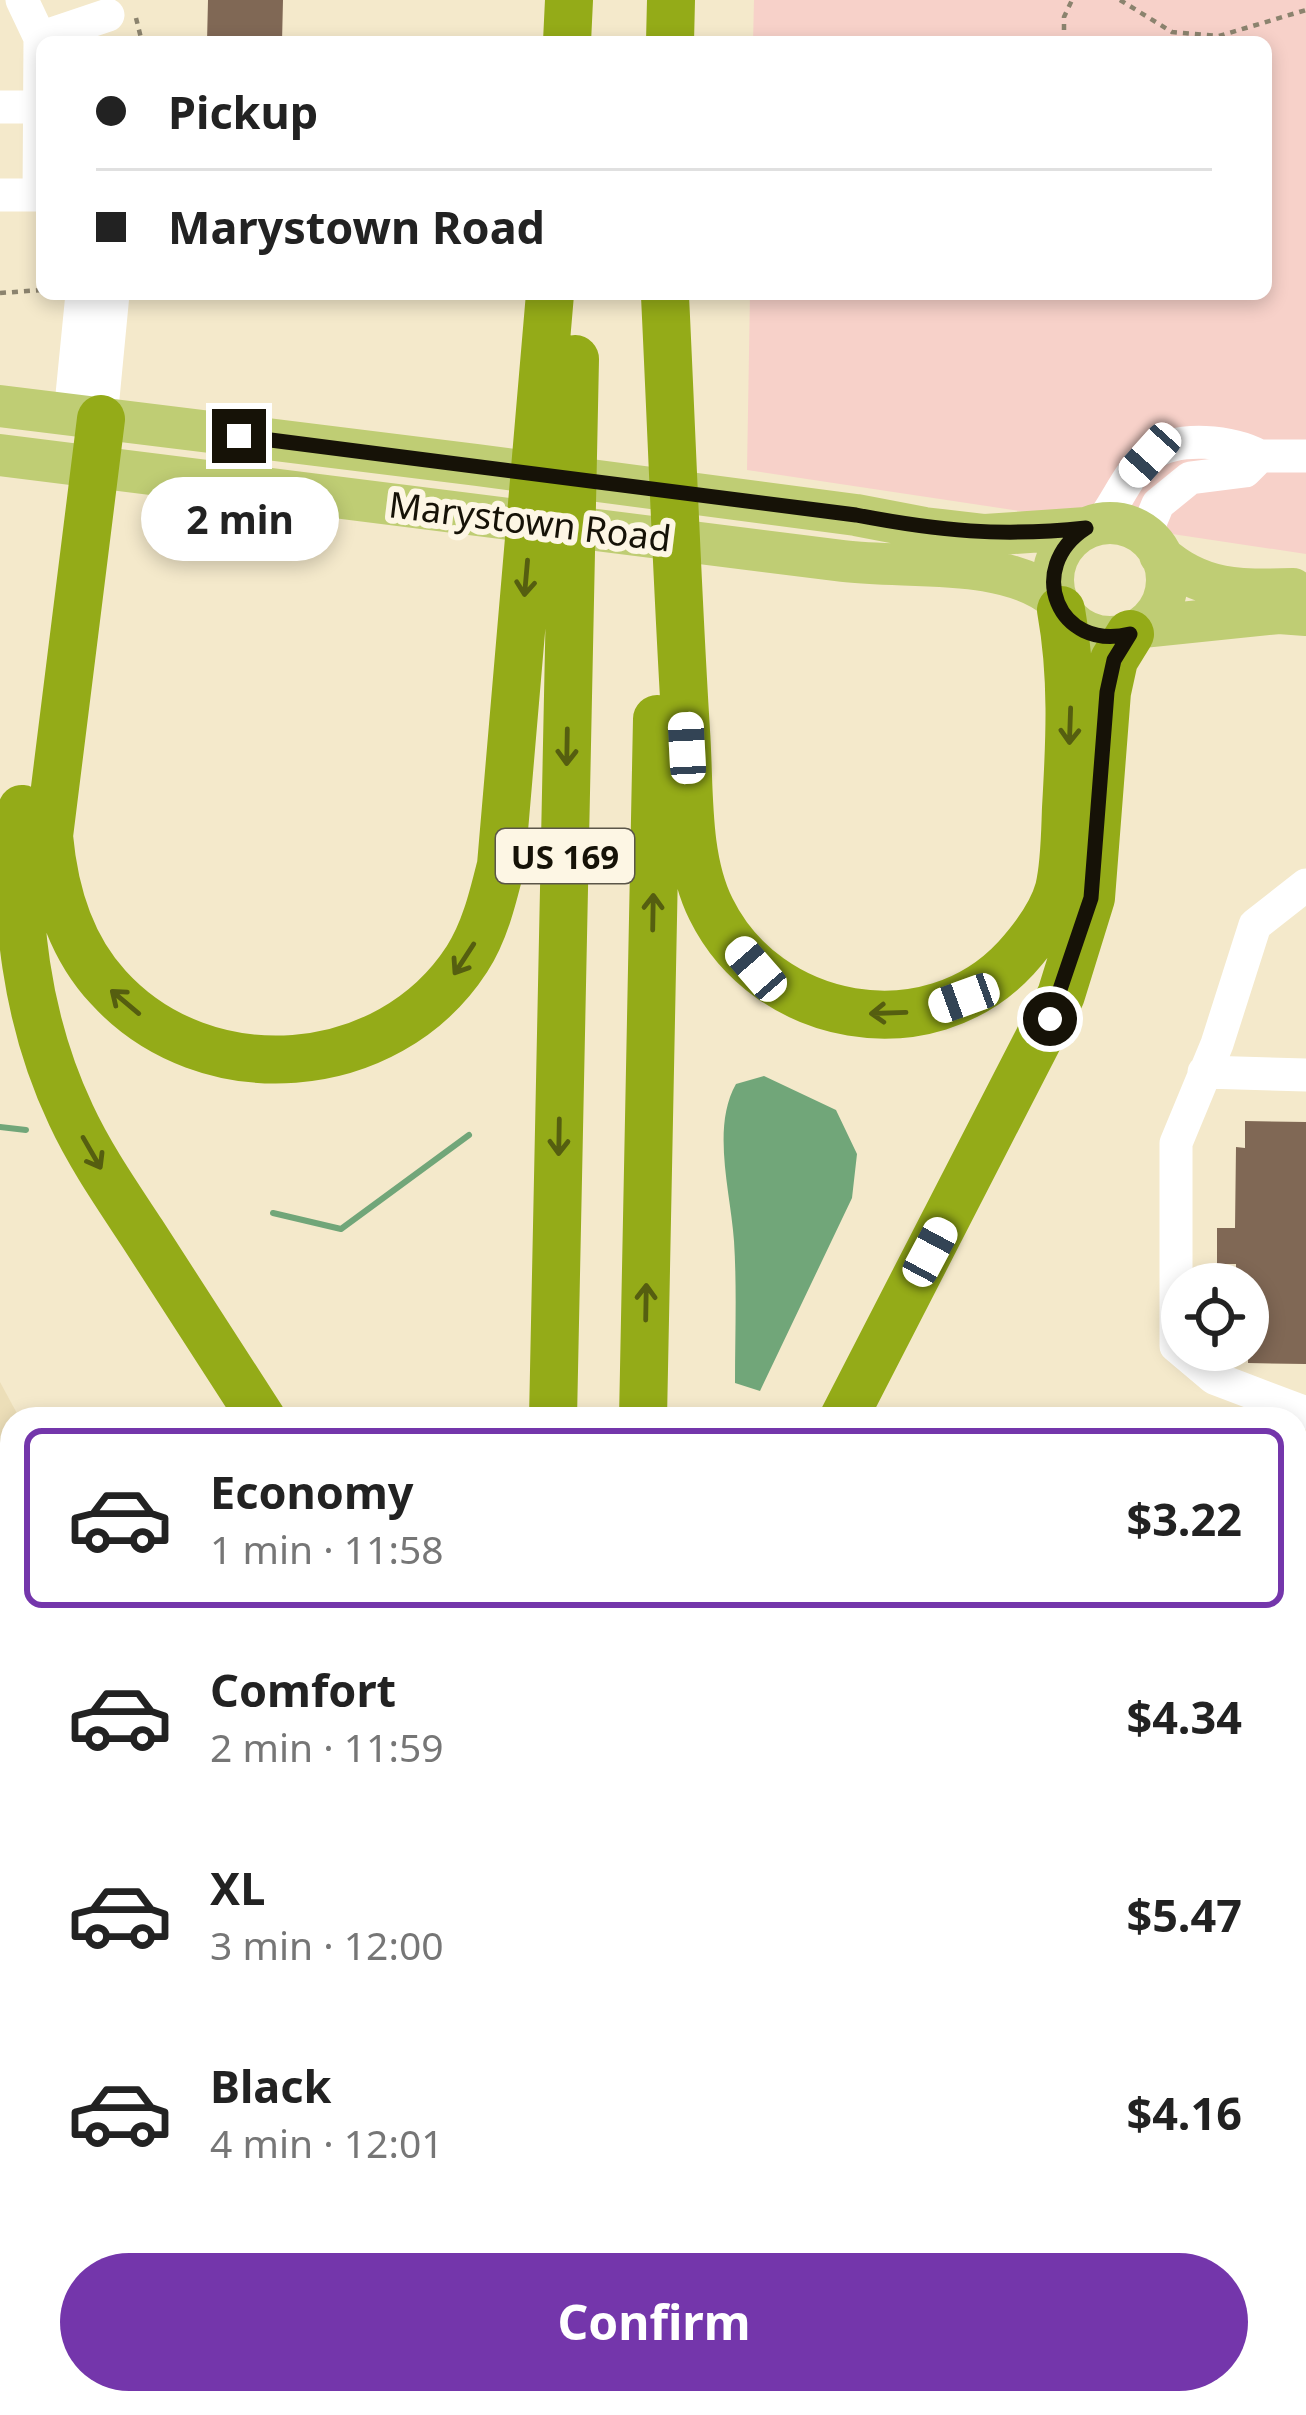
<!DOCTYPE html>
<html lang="en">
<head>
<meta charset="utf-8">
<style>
  body { margin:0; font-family:"Noto Sans",sans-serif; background:#f6f6f6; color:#222; height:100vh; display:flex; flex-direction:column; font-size:45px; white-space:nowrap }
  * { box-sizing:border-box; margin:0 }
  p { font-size:39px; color:#767676 }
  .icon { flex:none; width:66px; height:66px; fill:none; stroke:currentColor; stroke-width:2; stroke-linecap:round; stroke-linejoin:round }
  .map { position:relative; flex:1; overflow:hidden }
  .sheet { position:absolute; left:0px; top:1407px; width:1308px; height:1008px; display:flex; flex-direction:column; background:#fff; border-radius:36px 36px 0 0; box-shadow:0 6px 18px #0003 }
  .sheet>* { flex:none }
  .hud { position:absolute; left:36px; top:36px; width:1236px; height:264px; border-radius:18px; box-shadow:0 6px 18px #0003; display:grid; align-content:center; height:264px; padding:0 60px; background:#fff }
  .buttons { position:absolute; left:1161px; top:1263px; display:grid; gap:24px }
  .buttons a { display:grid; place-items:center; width:108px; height:108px; border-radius:50%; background:#fff; box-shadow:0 6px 18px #0003; font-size:60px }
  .end { position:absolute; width:54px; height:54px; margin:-27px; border:15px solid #161207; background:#fff; box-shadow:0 0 0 6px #fff }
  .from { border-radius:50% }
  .bubble { position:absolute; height:84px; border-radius:42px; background:#fff; box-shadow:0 6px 18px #0003; font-size:39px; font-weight:700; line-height:84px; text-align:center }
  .car { position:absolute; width:36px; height:72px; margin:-36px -18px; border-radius:15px; box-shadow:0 0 9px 3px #0007; background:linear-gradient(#fff 24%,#345 0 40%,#fff 0 76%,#345 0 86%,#fff 0) }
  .hud b { display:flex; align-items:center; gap:42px; height:114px; font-size:45px }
  .hud b+b { border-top:3px solid #e0e0e0 }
  .hud i { width:30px; height:30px; background:#222 }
  ul { padding:21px 0 0; list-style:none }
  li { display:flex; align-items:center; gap:36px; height:180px; margin:0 24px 18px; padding:0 36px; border:6px solid transparent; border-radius:18px }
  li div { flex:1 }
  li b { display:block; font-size:45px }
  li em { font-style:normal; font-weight:700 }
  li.on { border-color:#7436ab }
  li>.icon { width:108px; height:108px; stroke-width:1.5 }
  .primary-button { display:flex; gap:24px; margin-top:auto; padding:24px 60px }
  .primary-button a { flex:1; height:138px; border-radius:72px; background:#7436ab; color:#fff; font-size:48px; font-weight:700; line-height:138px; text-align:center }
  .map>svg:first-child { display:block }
  .built { fill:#ecdeb8 }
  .green { fill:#f7d1c9 }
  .water { fill:#71a679 }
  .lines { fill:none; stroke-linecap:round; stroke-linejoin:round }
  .stream { stroke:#71a679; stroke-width:6 }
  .building { fill:#806855 }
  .path { stroke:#8b836e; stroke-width:4.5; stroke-dasharray:6 6; stroke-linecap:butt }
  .minor { stroke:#fff; stroke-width:33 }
  .major { stroke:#bfcd74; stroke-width:42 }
  .highway { stroke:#94ab18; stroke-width:48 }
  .oneway { stroke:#555e10 }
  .route { stroke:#161207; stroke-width:15 }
  .labels { text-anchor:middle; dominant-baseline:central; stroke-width:12; stroke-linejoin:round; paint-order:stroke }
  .shield { fill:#fdf6e4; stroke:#5b5649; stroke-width:3 }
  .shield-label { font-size:33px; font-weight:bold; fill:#161207 }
  .street-label { font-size:36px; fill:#161207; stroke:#fdf6e4 }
</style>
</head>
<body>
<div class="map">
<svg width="1306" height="2415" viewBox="0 0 1306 2415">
  <rect width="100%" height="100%" fill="#f4e9cb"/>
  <path class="built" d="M0,1382L20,1419H12V1731L0,1732Z"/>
  <path class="green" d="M754,0H1306V554L747,470L750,294H1266V42H753Z
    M12,2163V2403H349L350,2415H0V2168Z"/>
  <path class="water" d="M764,1076L836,1110L857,1154L852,1198L760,1391L735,1383C735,1336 737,1288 734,1241C731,1193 711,1128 736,1084Z"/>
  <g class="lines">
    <path class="stream" d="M0,1127L26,1130
      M273,1213L341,1229L469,1135"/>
  </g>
  <path class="building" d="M208,0H283L282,42H207Z
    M1245,1121L1306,1122V1364L1248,1363V1284H1236V1264H1217V1228H1235L1236,1147L1245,1148Z"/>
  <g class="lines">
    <path class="path" d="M1120,0L1172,32L1219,36L1306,10
      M136,18L142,42
      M1064,42V17L1072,0
      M0,293L42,290
      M127,2403L129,2415
      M1,2415L12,2392
      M327,2415V2403"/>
    <path class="minor" d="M22,0L40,38L108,15
      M0,107H40
      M0,195H39L40,38
      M70,415L82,294
      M101,419L113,294
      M1260,456H1306
      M1100,524C1117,503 1129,470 1150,455C1179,435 1232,441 1260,456L1245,471L1190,478L1158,504L1150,523L1152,542
      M1306,885L1255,925L1217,1044L1176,1143V1346L1214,1378L1306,1413
      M1204,1072L1306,1075
      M1296,1616H1306
      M1296,1691H1306
      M1296,1914H1306
      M0,1916L12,1918
      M1296,2303L1306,2294
      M1296,2402L1306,2412
      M1034,2415L1040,2403"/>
    <path class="major" d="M0,406L477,465L856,515L924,528L985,535L1086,528
      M0,455C281,490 562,525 843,561C908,569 1003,556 1055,598
      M1053 580a57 57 0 1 1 114 0a57 57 0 1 1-114 0Z
      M1160,555C1200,591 1241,591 1293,589
      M1142,627L1279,613L1306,615"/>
    <path class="highway" d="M567,42L569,0
      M670,42L671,0
      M665,296C672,441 677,586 686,731C690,787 685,857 711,909C767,1023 928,1053 1016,958C1033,939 1052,915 1059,889C1065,864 1065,834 1066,808C1070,740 1073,676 1061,610
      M101,419L49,836C54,891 69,945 108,987C205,1094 388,1081 467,959C485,931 493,897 501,865L550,294
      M22,809C13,912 26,1020 71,1115C90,1156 117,1195 142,1233C182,1295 222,1357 262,1419
      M553,1419L575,359
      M643,1419L657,719
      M843,1419L1061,995L1091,898L1107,692L1114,660L1130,634
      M531,2403L532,2415
      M624,2415V2403"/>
  </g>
  <defs><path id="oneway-shaft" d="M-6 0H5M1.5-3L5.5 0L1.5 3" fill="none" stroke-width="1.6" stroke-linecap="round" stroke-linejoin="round" transform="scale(3)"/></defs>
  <g class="oneway">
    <use href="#oneway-shaft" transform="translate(526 578) rotate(95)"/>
    <use href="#oneway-shaft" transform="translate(1070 726) rotate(92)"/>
    <use href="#oneway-shaft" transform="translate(567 747) rotate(91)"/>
    <use href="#oneway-shaft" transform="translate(653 912) rotate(-89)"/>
    <use href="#oneway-shaft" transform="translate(464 959) rotate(123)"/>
    <use href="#oneway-shaft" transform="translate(125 1002) rotate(-140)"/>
    <use href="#oneway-shaft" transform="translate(888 1013) rotate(178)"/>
    <use href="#oneway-shaft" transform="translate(559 1137) rotate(91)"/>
    <use href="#oneway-shaft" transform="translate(92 1153) rotate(60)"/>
    <use href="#oneway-shaft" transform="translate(646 1302) rotate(-89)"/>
  </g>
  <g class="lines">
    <path class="route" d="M239,436L856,515C939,531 1001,537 1086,528C1024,568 1058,652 1130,634L1114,660L1107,692L1091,898L1050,1019"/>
  </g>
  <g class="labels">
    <rect class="shield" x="496" y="829" width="138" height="54" rx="9"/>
    <g class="shield-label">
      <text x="565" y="856">US 169</text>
    </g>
    <g class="street-label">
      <text transform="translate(530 521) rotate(7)">Marystown Road</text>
    </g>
  </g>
</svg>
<div class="buttons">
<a><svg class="icon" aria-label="locate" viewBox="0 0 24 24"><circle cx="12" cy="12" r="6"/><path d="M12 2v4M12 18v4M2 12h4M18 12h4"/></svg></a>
</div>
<i class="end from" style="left:1050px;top:1019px"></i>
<i class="end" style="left:239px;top:436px"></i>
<div class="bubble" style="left:141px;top:477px;width:198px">2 min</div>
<i class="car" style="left:1150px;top:455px;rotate:222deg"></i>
<i class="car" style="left:687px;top:748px;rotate:357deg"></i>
<i class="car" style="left:756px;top:969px;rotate:319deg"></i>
<i class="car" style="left:964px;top:998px;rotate:250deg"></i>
<i class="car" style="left:930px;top:1252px;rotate:28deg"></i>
<div class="hud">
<b><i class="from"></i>Pickup</b>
<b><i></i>Marystown Road</b>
</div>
<section class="sheet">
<ul>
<li class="on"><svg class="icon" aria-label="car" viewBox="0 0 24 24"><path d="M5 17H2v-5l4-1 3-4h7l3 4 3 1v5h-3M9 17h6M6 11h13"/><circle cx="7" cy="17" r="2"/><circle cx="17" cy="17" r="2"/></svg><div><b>Economy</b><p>1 min · 11:58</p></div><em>$3.22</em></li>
<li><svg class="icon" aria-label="car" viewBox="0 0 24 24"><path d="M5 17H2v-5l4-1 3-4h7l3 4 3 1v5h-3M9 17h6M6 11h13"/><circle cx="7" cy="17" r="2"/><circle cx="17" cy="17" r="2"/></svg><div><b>Comfort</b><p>2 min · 11:59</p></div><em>$4.34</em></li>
<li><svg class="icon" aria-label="car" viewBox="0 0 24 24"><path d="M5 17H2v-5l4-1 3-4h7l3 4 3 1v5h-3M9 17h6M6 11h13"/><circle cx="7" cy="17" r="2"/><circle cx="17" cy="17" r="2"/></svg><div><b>XL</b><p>3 min · 12:00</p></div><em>$5.47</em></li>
<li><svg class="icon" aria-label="car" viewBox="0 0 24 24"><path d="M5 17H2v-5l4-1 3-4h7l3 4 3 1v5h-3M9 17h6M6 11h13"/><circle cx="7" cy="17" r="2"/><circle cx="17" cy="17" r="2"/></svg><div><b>Black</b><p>4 min · 12:01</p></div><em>$4.16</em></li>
</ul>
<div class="primary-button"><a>Confirm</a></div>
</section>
</div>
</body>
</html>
